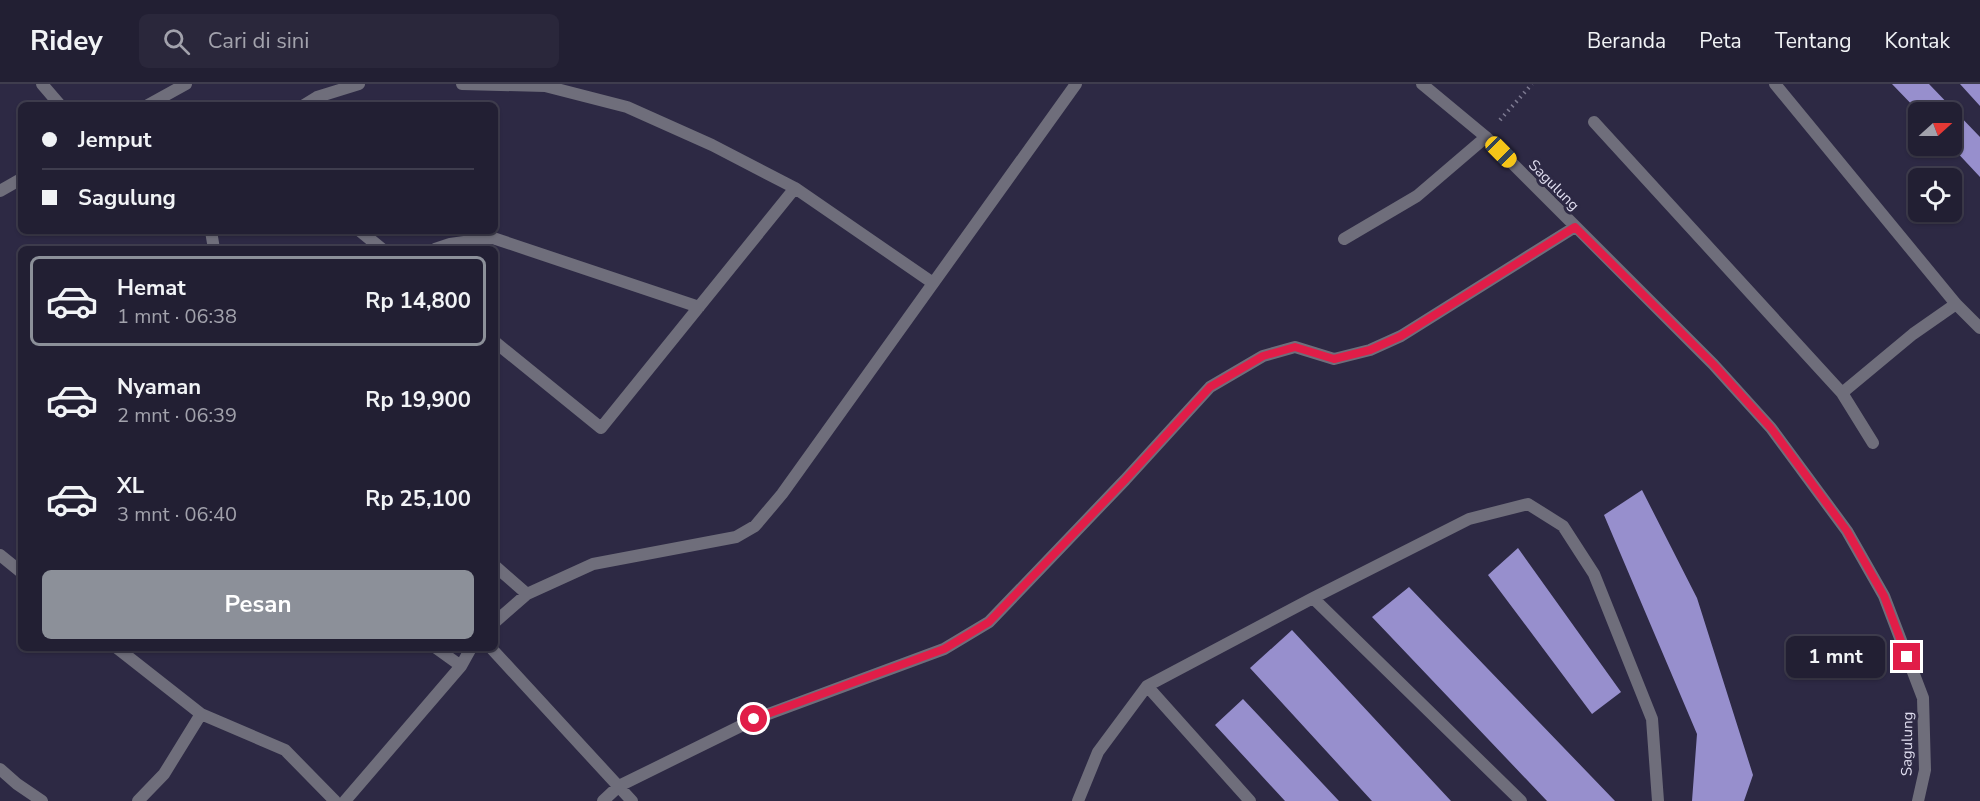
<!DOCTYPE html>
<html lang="id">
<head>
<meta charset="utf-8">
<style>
  body { margin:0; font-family:"Nunito Sans",sans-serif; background:#2a273b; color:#f1f3f6; height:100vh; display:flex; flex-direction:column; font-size:22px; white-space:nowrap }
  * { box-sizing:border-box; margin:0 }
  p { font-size:20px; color:#a2a2ac }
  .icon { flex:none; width:33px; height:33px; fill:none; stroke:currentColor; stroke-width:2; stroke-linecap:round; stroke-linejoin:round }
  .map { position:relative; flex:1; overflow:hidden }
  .side { position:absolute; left:18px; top:162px; width:480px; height:405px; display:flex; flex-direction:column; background:#221f33; border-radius:9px; box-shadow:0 2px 4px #0004,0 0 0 2px #3f3d4e }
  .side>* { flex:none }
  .hud { position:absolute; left:18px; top:18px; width:480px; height:132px; border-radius:9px; box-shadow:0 2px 4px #0004,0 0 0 2px #3f3d4e; display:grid; align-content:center; height:132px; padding:0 24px; background:#221f33 }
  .needle { width:39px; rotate:69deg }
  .fabs { position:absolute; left:1908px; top:18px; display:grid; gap:12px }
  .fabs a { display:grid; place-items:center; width:54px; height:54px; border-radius:9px; background:#221f33; box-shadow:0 2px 4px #0004,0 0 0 2px #3f3d4e; font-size:30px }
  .end { position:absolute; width:27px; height:27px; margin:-14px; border:8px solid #e11d48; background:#fff; box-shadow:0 0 0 3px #fff }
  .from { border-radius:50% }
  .bubble { position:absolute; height:42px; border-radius:9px; background:#221f33; box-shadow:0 2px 4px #0004,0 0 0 2px #3f3d4e; font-size:20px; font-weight:700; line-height:42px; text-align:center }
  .car { position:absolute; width:18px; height:36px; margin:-18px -9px; border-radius:8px; box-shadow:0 0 4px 2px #0007; background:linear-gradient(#f5c518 24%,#345 0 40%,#f5c518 0 76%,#345 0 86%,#f5c518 0) }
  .hud b { display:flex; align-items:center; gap:21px; height:57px; font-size:22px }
  .hud b+b { border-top:2px solid #3f3d4e }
  .hud i { width:15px; height:15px; background:#f1f3f6 }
  ul { padding:10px 0 0; list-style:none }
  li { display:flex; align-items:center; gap:18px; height:90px; margin:0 12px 9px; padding:0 12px; border:3px solid transparent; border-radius:9px }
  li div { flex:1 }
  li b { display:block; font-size:22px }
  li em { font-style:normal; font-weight:700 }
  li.active { border-color:#8c9099 }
  li>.icon { width:54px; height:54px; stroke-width:1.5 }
  .action { display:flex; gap:12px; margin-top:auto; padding:12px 24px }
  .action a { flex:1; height:69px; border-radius:9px; background:#8c9099; color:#fff; font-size:24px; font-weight:700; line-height:69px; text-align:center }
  header { display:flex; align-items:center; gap:36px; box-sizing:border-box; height:84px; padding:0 30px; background:#221f33; border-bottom:2px solid #3f3d4e }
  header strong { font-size:28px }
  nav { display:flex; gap:33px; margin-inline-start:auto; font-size:21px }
  .search { width:420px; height:54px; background:#2a273b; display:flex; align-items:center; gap:15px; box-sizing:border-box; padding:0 21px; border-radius:9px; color:#a2a2ac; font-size:22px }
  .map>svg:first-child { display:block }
  .building { fill:#978fcd }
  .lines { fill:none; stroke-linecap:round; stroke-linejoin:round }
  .path { stroke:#7c7990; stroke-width:4; stroke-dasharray:1.5 4.5; stroke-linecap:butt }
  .service { stroke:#6f6e7b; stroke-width:12 }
  .minor { stroke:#6f6e7b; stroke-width:12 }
  .route { stroke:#e11d48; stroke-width:8 }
  .labels { text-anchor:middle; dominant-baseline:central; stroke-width:6; stroke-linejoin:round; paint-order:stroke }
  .street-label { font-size:15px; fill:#dfddef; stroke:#2d2944 }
</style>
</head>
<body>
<header>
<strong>Ridey</strong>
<div class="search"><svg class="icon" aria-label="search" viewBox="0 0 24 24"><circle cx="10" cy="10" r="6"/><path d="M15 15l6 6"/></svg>Cari di sini</div>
<nav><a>Beranda</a><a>Peta</a><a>Tentang</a><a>Kontak</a></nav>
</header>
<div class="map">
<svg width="1980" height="717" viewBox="0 0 1980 717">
  <rect width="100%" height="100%" fill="#2d2944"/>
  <path class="building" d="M1892,0H1929L1980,53V93L1952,63V28H1919Z
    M1960,0H1980V22Z
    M1642,406L1697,514L1753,691L1744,717H1692L1697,650L1604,431Z
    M1518,464L1621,608L1592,630L1488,491Z
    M1409,503L1615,717H1547L1372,533Z
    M1292,546L1451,717H1372L1250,584Z
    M1243,615L1339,717H1285L1215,641Z"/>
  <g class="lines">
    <path class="path" d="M1500,36L1532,0"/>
    <path class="service" d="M1775,0L1956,220L1980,244
      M1594,38L1842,309L1873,359
      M1842,309L1913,250L1956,220"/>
    <path class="minor" d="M42,0L60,21
      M462,0L545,2L627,23L712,61L795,104L933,199
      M1422,0L1486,53L1713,280L1771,344L1847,447L1884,512L1923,614L1925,686L1918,717
      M148,21L186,0
      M304,21L317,13L359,0
      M0,107L21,95
      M211,147L214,165
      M360,147L382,165
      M1344,155L1417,112L1486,53
      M435,165L450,160L493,154L699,223
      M495,258L601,344L795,104
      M0,471L21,488
      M495,482L527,510
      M1313,514L1521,717
      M495,538L527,510L593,480L736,453L755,442L782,410L1076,0
      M117,564L201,630L285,666L335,717
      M436,564L461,582
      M491,564L632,717
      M1147,602L1250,717
      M0,685L17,700L42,717
      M138,717L164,690L201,630
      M345,717L461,582L471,564
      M603,717L619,702L755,635L944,565L989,538L1125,396L1210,303L1263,272L1295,263L1334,275L1370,266L1401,252L1575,143
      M1078,717L1098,668L1147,602L1313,514L1469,435L1528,420L1563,442L1594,490L1652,635L1658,717"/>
  </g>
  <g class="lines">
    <path class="route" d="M754,635L944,565L989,538L1125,396L1210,303L1263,272L1295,263L1334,275L1370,266L1401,252L1575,143L1713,280L1771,344L1847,447L1884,512L1907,573"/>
  </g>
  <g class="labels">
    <g class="street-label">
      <text transform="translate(1554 101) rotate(45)">Sagulung</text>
      <text transform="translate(1907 660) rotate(-89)">Sagulung</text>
    </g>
  </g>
</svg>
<div class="fabs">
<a><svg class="needle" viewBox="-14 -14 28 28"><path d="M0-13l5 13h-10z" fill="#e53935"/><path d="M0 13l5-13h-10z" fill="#a2a2ac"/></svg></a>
<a><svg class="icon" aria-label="locate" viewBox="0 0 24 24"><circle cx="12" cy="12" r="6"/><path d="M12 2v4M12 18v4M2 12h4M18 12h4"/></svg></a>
</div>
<i class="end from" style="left:754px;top:635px"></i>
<i class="end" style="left:1907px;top:573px"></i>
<div class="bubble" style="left:1786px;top:552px;width:99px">1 mnt</div>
<i class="car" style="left:1501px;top:68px;rotate:135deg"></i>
<div class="hud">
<b><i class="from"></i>Jemput</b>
<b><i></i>Sagulung</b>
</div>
<section class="side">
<ul>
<li class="active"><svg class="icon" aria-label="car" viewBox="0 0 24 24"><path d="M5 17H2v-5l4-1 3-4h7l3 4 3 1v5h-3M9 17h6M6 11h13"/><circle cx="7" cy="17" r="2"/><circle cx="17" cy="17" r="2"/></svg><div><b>Hemat</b><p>1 mnt · 06:38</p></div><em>Rp 14,800</em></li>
<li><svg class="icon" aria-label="car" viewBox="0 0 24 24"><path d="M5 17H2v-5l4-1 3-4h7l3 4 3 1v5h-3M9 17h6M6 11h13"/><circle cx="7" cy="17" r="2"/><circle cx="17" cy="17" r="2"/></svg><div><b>Nyaman</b><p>2 mnt · 06:39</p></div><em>Rp 19,900</em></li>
<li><svg class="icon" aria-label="car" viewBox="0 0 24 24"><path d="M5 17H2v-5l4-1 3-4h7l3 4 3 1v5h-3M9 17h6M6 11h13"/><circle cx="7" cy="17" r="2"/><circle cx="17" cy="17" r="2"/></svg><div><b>XL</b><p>3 mnt · 06:40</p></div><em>Rp 25,100</em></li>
</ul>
<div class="action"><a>Pesan</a></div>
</section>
</div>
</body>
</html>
